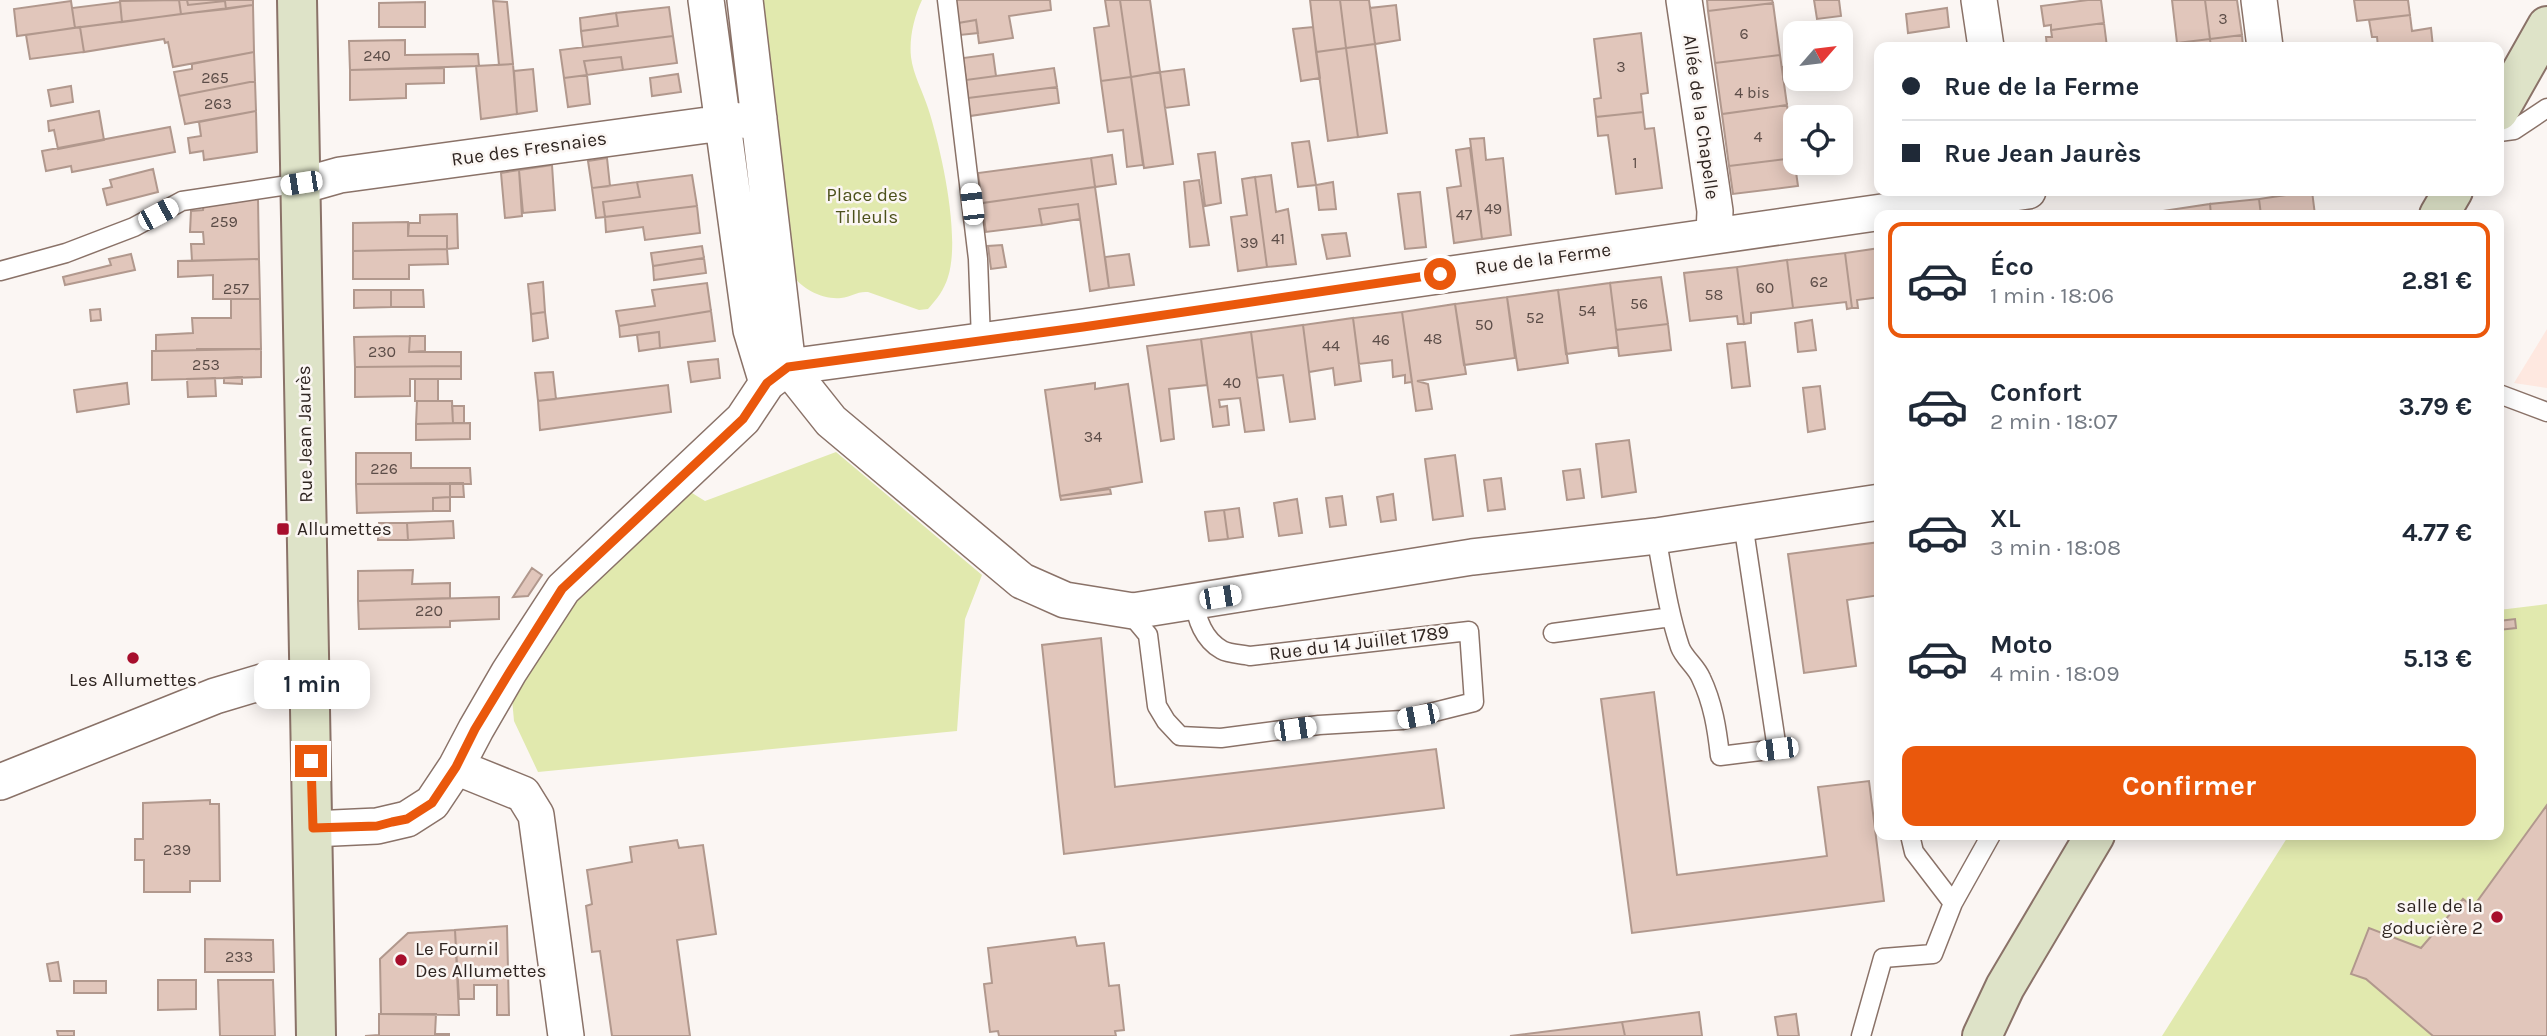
<!DOCTYPE html>
<html lang="fr">
<head>
<meta charset="utf-8">
<style>
  body { margin:0; font-family:Karla,sans-serif; background:#f2f2f3; color:#1f2937; height:100vh; display:flex; flex-direction:column; font-size:26px; white-space:nowrap }
  * { box-sizing:border-box; margin:0 }
  p { font-size:23px; color:#747a83 }
  .icon { flex:none; width:38px; height:38px; fill:none; stroke:currentColor; stroke-width:2; stroke-linecap:round; stroke-linejoin:round }
  .map { position:relative; flex:1; overflow:hidden }
  .side { position:absolute; left:1874px; top:210px; width:630px; height:630px; display:flex; flex-direction:column; background:#fff; border-radius:14px; box-shadow:0 4px 18px #0003 }
  .side>* { flex:none }
  .hud { position:absolute; left:1874px; top:42px; width:630px; height:154px; border-radius:14px; box-shadow:0 4px 18px #0003; display:grid; align-content:center; height:154px; padding:0 28px; background:#fff }
  .needle { width:46px; rotate:62deg }
  .fabs { position:absolute; left:1783px; top:21px; display:grid; gap:14px }
  .fabs a { display:grid; place-items:center; width:70px; height:70px; border-radius:14px; background:#fff; box-shadow:0 4px 18px #0003; font-size:35px }
  .end { position:absolute; width:32px; height:32px; margin:-16px; border:9px solid #ea580c; background:#fff; box-shadow:0 0 0 4px #fff }
  .from { border-radius:50% }
  .bubble { position:absolute; height:49px; border-radius:14px; background:#fff; box-shadow:0 4px 18px #0003; font-size:23px; font-weight:700; line-height:49px; text-align:center }
  .car { position:absolute; width:21px; height:42px; margin:-21px -10px; border-radius:9px; box-shadow:0 0 5px 2px #0007; background:linear-gradient(#fff 24%,#345 0 40%,#fff 0 76%,#345 0 86%,#fff 0) }
  .hud b { display:flex; align-items:center; gap:24px; height:66px; font-size:26px }
  .hud b+b { border-top:2px solid #e0e1e3 }
  .hud i { width:18px; height:18px; background:#1f2937 }
  ul { padding:12px 0 0; list-style:none }
  li { display:flex; align-items:center; gap:21px; height:116px; margin:0 14px 10px; padding:0 14px; border:4px solid transparent; border-radius:14px }
  li div { flex:1 }
  li b { display:block; font-size:26px }
  li em { font-style:normal; font-weight:700 }
  li.on { border-color:#ea580c }
  li>.icon { width:63px; height:63px; stroke-width:1.5 }
  .primary-button { display:flex; gap:14px; margin-top:auto; padding:14px 28px }
  .primary-button a { flex:1; height:80px; border-radius:14px; background:#ea580c; color:#fff; font-size:28px; font-weight:700; line-height:80px; text-align:center }
  .map>svg:first-child { display:block }
  .built { fill:#fee8e0 }
  .green { fill:#e1e9ae }
  .building { fill:#e1c6bb; stroke:#b1988d; stroke-width:2 }
  .lines { fill:none; stroke-linecap:round; stroke-linejoin:round }
  .lane-casing { stroke:#8a7268; stroke-width:21 }
  .street-casing { stroke:#8a7268; stroke-width:38 }
  .secondary-casing { stroke:#8a7268; stroke-width:42 }
  .lane { stroke:#fff; stroke-width:18 }
  .street { stroke:#fff; stroke-width:35 }
  .secondary { stroke:#dee3c8; stroke-width:38 }
  .route { stroke:#ea580c; stroke-width:9 }
  .poi-dot { fill:#a70e2c; stroke:#fbf6f3; stroke-width:2.5 }
  .labels { text-anchor:middle; dominant-baseline:central; stroke-width:5; stroke-linejoin:round; paint-order:stroke }
  .number-label { font-size:16px; fill:#5c4d48 }
  .street-label { font-size:19px; fill:#2f2521; stroke:#fbf6f3 }
  .park-label { font-size:19px; fill:#4c511b; stroke:#fbf6f3 }
  .poi-label { font-size:19px; fill:#2f2521; stroke:#fbf6f3; text-anchor:start }
</style>
</head>
<body>
<div class="map">
<svg width="2547" height="1036" viewBox="0 0 2547 1036">
  <rect width="100%" height="100%" fill="#fbf6f3"/>
  <path class="built" d="M2547,329V388L2514,383Z"/>
  <path class="green" d="M757,0H922C914,17 909,38 911,57C913,74 923,92 928,108C941,148 961,237 948,277C944,290 937,299 928,309L919,310L868,292C857,291 851,297 841,298C824,300 801,289 793,275Z
    M836,452L982,575L965,619L957,731L538,772L514,721L511,688L568,597L684,488L705,501Z
    M2547,604V1036H2162L2289,835H2499V610Z"/>
  <path class="building" d="M179,0L181,14L122,22L120,1Z
    M179,0H187L188,5L225,1L226,9L181,14Z
    M187,0H253V5L226,9L225,1L188,5Z
    M955,0H1050L1051,10L1009,16L1013,38L979,43L976,20L958,23Z
    M1105,0H1120L1131,77L1101,81L1094,28L1109,26Z
    M1120,0H1150L1160,72L1131,77Z
    M1310,0H1340L1346,48L1316,52Z
    M1340,0H1369L1375,44L1346,48Z
    M1707,0H1772L1773,3L1708,11Z
    M1814,0H1839L1841,16L1817,19Z
    M2088,0H2101L2104,23L2051,30V25L2044,26L2041,6Z
    M2172,0H2205L2210,39L2177,43Z
    M2205,0H2237L2242,35L2210,39Z
    M2354,0H2408L2410,15L2357,21Z
    M71,1L75,28L17,36L14,9Z
    M493,1L507,2L513,64L499,65Z
    M120,2L122,22L75,28L72,8Z
    M425,2V27H379V3Z
    M1773,3L1780,55L1715,63L1708,11Z
    M253,5L254,52L173,67L168,42L165,43L164,39L84,52L80,27Z
    M1396,5L1400,40L1375,44L1370,8Z
    M669,7L673,36L583,47L581,31L618,26L616,13Z
    M1947,8L1949,27L1908,33L1906,14Z
    M616,13L618,26L581,31L580,18Z
    M2410,15L2412,31L2431,28L2433,47H2378L2377,37H2372L2369,20Z
    M976,20L978,33L960,35L958,23Z
    M2104,23L2107,47H2047L2046,37H2052L2051,30Z
    M80,27L84,52L30,59L26,35Z
    M1313,27L1320,78L1301,81L1293,29Z
    M1641,33L1648,93L1641,94L1643,112L1596,117L1594,99L1601,98L1594,39Z
    M2242,35L2243,47H2211L2210,39Z
    M673,36L677,63L623,70L621,57L584,61L587,75L564,78L560,50Z
    M2210,39L2211,47H2178L2177,43Z
    M405,40V55L478,54L479,66L350,70L349,41Z
    M1375,44L1387,133L1358,137L1346,48Z
    M1346,48L1358,137L1328,141L1316,52Z
    M254,52L255,81L179,96L174,72L192,69V64Z
    M993,54L996,76L966,80L963,58Z
    M1780,55L1787,105L1722,114L1715,63Z
    M621,57L623,70L587,75L584,61Z
    M513,64L517,114L481,119L476,66Z
    M1796,66V77L1783,79V67Z
    M444,68V83L406,84V98L350,100V70Z
    M1054,68L1057,87L968,98L966,80Z
    M533,69L537,111L517,114L514,71Z
    M1184,69L1189,105L1165,108L1160,72Z
    M1160,72L1173,164L1144,168L1131,77Z
    M678,74L681,92L652,96L650,78Z
    M587,75L590,104L568,107L564,78Z
    M1131,77L1143,165L1127,167L1123,130L1108,132L1101,81Z
    M255,81L256,111L185,124L179,96Z
    M71,86L73,102L51,106L48,90Z
    M1057,87L1059,103L970,116L968,98Z
    M1787,105L1794,158L1729,166L1722,114Z
    M99,111L104,140L58,149L54,130L49,131L48,121Z
    M256,111L257,152L204,160L203,151L190,153L188,138L201,136L199,122Z
    M1643,112L1645,129L1654,128L1662,188L1616,194L1608,135L1598,136L1596,117Z
    M170,127L175,152L72,172L71,166L46,171L42,151Z
    M1484,138L1486,160L1503,158L1511,235L1482,239L1470,139Z
    M1309,141L1316,185L1298,187L1292,143Z
    M1470,148L1482,239L1454,243L1447,188L1461,186L1456,150Z
    M1215,152L1221,203L1205,206L1198,154Z
    M1112,155L1116,184L1095,187L1091,158Z
    M607,158L610,186L592,188L588,161Z
    M1091,158L1095,187L982,203L978,173Z
    M1794,158L1798,186L1733,194L1729,166Z
    M552,165L555,210L523,213L519,170Z
    M153,169L158,192L107,205L103,189L112,187L110,180Z
    M519,170L522,216L505,218L501,173Z
    M692,175L697,206L605,217L603,202L640,197L637,182Z
    M1271,175L1276,212L1288,209L1296,264L1267,267L1255,177Z
    M1255,177L1267,267L1238,271L1231,217L1247,215L1242,179Z
    M1199,180L1209,245L1190,247L1184,182Z
    M637,182L640,197L603,202L605,217L596,218L592,188Z
    M1333,182L1336,209L1319,210L1316,185Z
    M1095,187L1109,288L1090,291L1078,204L1039,209L1042,225L986,232L982,203Z
    M2312,191L2315,215H2261L2259,199Z
    M1420,192L1426,247L1405,249L1398,194Z
    M258,199L259,259L192,261L191,244H204L203,232H190L191,211L203,210L204,201Z
    M2259,199L2261,215H2211L2210,204Z
    M1078,204L1080,219L1042,225L1039,209Z
    M2210,204L2211,215H2157L2156,212Z
    M697,206L700,233L645,240L643,227L606,232L605,217Z
    M457,214L458,248L447,249V236H408L409,223H420V215Z
    M408,222V236H447V249L353,251V223Z
    M1346,233L1350,256L1327,259L1322,235Z
    M1002,245L1006,267L991,269L988,246Z
    M702,246L704,258L653,266L651,253Z
    M1880,248V297L1857,300L1858,308H1852L1845,253Z
    M447,249L448,264L409,265V279H353V251Z
    M1845,253L1852,308L1847,309L1846,302L1793,308L1787,260Z
    M131,254L135,270L65,285L63,277L111,265L109,259Z
    M1129,254L1134,285L1109,288L1105,257Z
    M704,258L706,273L654,280L653,266Z
    M259,259L260,299H213V275L178,277V261Z
    M1787,260L1793,308L1751,313V323L1744,324L1737,267Z
    M1737,267L1744,324H1738L1737,316L1690,321L1684,273Z
    M1661,277L1668,324L1616,330L1610,283Z
    M543,282L545,312L531,314L528,284Z
    M707,283L711,311L619,326L616,311L655,306L652,290Z
    M1610,283L1618,347L1566,354L1558,290Z
    M354,290H391V307L354,308Z
    M391,290H423L424,307H391Z
    M1558,290L1568,363L1518,370L1507,297Z
    M1507,297L1515,358L1464,365L1455,304Z
    M231,299H260L261,349L156,351V335L193,333L192,318H231Z
    M1455,304L1466,374L1417,381L1428,384L1432,409L1416,411L1402,312Z
    M100,309L101,320L91,321L90,310Z
    M711,311L715,341L660,348L659,332L620,337L619,326Z
    M545,312L548,338L533,341L531,314Z
    M1402,312L1412,382L1405,383V375L1393,377L1392,360L1359,364L1353,318Z
    M1353,318L1361,381L1335,385L1333,368L1309,372L1303,325Z
    M1812,320L1816,350L1798,352L1795,323Z
    M1668,324L1671,350L1619,356L1616,330Z
    M1303,325L1315,419L1290,422L1283,375L1257,378L1251,332Z
    M659,332L660,348L639,351L637,335Z
    M1251,332L1264,430L1245,432L1240,398L1219,400L1220,407L1227,406L1229,425L1213,427L1201,339Z
    M410,336L409,352H461V366L355,367L354,337Z
    M410,336H425V351L409,352Z
    M1201,339L1207,385L1169,389L1174,439L1161,441L1147,346Z
    M1745,342L1750,386L1732,388L1727,344Z
    M197,349H261V377L152,380V351H197Z
    M718,359L720,378L691,382L688,362Z
    M461,366V379H410V396L355,397V367Z
    M553,372L556,399L538,401L535,373Z
    M242,377V384L224,383V378Z
    M215,378L216,396L188,397L187,379Z
    M415,379H438V401H415Z
    M127,383L129,404L77,412L74,390Z
    M1095,383V389L1128,384L1142,482L1060,496L1045,390Z
    M668,385L671,412L540,430L538,401Z
    M1820,386L1825,429L1808,432L1803,388Z
    M417,401H452L453,423L416,424Z
    M452,406H464V423H453Z
    M470,423V439L416,440V424Z
    M1629,440L1636,492L1602,497L1596,444Z
    M356,453H411V468H470L471,484H356Z
    M1455,455L1463,516L1433,520L1425,459Z
    M1580,469L1584,498L1567,500L1563,471Z
    M1501,478L1505,509L1488,511L1484,480Z
    M450,483V497L433,498V511L357,513L356,484Z
    M450,483H463L464,497H450Z
    M1110,489L1111,494L1061,500L1060,496Z
    M1393,494L1396,520L1381,522L1377,497Z
    M1342,496L1346,525L1330,527L1326,498Z
    M450,497V511H433V498Z
    M1297,499L1302,533L1279,536L1274,503Z
    M1239,508L1243,537L1228,539L1224,510Z
    M1224,510L1228,539L1209,541L1205,512Z
    M453,521L454,538L408,540L407,523Z
    M379,523H407L408,540H378Z
    M1880,542V595L1847,600L1856,666L1804,673L1788,554Z
    M532,568L542,575L528,596L513,597Z
    M413,570L412,584L450,583V598L358,601V571Z
    M499,597V619L450,621V627L359,629L358,601Z
    M2515,619L2516,628L2499,630V621Z
    M1101,638L1115,787L1436,749L1444,808L1064,854L1042,645Z
    M350,685H359L360,705H351Z
    M1654,692L1677,875L1827,856L1818,787L1869,781L1884,901L1632,933L1601,699Z
    M210,800V804H219L220,881H190V892H144V860H135V839H143V803Z
    M2547,805V1036H2433L2366,979L2351,974L2369,928L2421,948L2463,899L2473,907Z
    M677,840L679,848L703,845L716,934L677,940L690,1036H612L600,951L592,952L586,906L592,904L587,870L632,862L630,847Z
    M507,926L509,1015H497V985H474V999H459L455,930Z
    M455,930L459,1015L381,1014L380,959L408,933Z
    M1075,937L1077,946L1104,943L1109,986L1119,985L1124,1030L1115,1031L1116,1036H999L998,1031L990,1032L984,984L992,983L988,948Z
    M205,939L273,940L274,972H205Z
    M58,962L61,981H50L47,964Z
    M158,980H196V1009L158,1010Z
    M218,980H273L275,1036H220Z
    M74,981H106V993H74Z
    M1699,1012L1702,1036H1625L1622,1022Z
    M379,1014H436L435,1034H449V1036H365L379,1035Z
    M1796,1014L1799,1036H1778L1775,1017Z
    M1622,1022L1625,1036H1510Z
    M57,1031H74V1036H58Z"/>
  <g class="lines">
    <g class="lane-casing">
      <path id="lane" d="M947,0L978,259L981,340
        M2499,132L2514,130L2547,108
        M0,271L66,253L134,227L182,201L301,183
        M2499,394L2547,412
        M1656,536C1663,573 1668,611 1680,647C1684,658 1696,666 1701,678C1713,703 1717,729 1720,756L1777,749L1743,523
        M1138,610V623L1148,635L1157,706L1166,721L1180,736L1221,738L1319,725L1402,720L1474,702L1469,631L1250,656C1242,654 1229,654 1222,650C1204,640 1196,619 1195,601
        M1553,633L1671,617
        M1910,835L1914,852L1953,903
        M1861,1036L1883,958L1933,954L1953,903L1991,835"/>
    </g>
    <g class="street-casing">
      <path id="street" d="M706,0L751,330L767,383
        M745,0L788,367
        M1684,0L1715,211L1714,234
        M1979,0L1986,47
        M2259,0L2265,47
        M301,186L340,175L759,118
        M788,367L831,421L1022,581L1065,600L1133,611L1472,557L1656,536L1880,502
        M456,767L523,794L536,815L566,1036
        M0,782L215,696L262,682H310
        M312,829L377,826L407,819L432,803L456,767L476,729L509,672L563,589L743,419L767,383L788,367L1083,327L2028,191"/>
    </g>
    <g class="secondary-casing">
      <path id="secondary" d="M297,0L316,1036
        M2499,111L2547,26
        M2439,215L2453,191
        M1982,1036L2005,987L2095,835"/>
    </g>
    <use href="#lane" class="lane"/>
    <use href="#street" class="street"/>
    <use href="#secondary" class="secondary"/>
  </g>
  <g class="lines">
    <path class="route" d="M311,761L313,828L377,826L392,822L407,819L432,803L456,767L475,729L509,673L562,589L743,419L767,383L788,367L1083,327L1440,274"/>
  </g>
  <g class="poi-dot">
    <rect x="276" y="522" width="14" height="14" rx="3.5"/>
    <circle cx="133" cy="658" r="7"/>
    <circle cx="2497" cy="917" r="7"/>
    <circle cx="401" cy="960" r="7"/>
  </g>
  <g class="labels">
    <g class="number-label">
      <text x="2223" y="18">3</text>
      <text x="1744" y="33">6</text>
      <text x="377" y="55">240</text>
      <text x="1621" y="66">3</text>
      <text x="215" y="77">265</text>
      <text x="1752" y="92">4 bis</text>
      <text x="218" y="103">263</text>
      <text x="1758" y="136">4</text>
      <text x="1635" y="162">1</text>
      <text x="1493" y="208">49</text>
      <text x="1464" y="214">47</text>
      <text x="224" y="221">259</text>
      <text x="1278" y="238">41</text>
      <text x="1249" y="242">39</text>
      <text x="1819" y="281">62</text>
      <text x="1765" y="287">60</text>
      <text x="236" y="288">257</text>
      <text x="1714" y="294">58</text>
      <text x="1639" y="303">56</text>
      <text x="1587" y="310">54</text>
      <text x="1535" y="317">52</text>
      <text x="1484" y="324">50</text>
      <text x="1433" y="338">48</text>
      <text x="1381" y="339">46</text>
      <text x="1331" y="345">44</text>
      <text x="382" y="351">230</text>
      <text x="206" y="364">253</text>
      <text x="1232" y="382">40</text>
      <text x="1093" y="436">34</text>
      <text x="384" y="468">226</text>
      <text x="429" y="610">220</text>
      <text x="177" y="849">239</text>
      <text x="239" y="956">233</text>
    </g>
    <g class="street-label">
      <text transform="translate(1701 117) rotate(82)">Allée de la Chapelle</text>
      <text transform="translate(529 149) rotate(-8)">Rue des Fresnaies</text>
      <text transform="translate(1543 259) rotate(-8)">Rue de la Ferme</text>
      <text transform="translate(305 434) rotate(-91)">Rue Jean Jaurès</text>
      <text transform="translate(1359 643) rotate(-7)">Rue du 14 Juillet 1789</text>
    </g>
    <g class="park-label">
      <text x="867" y="195">Place des<tspan x="867" dy="22">Tilleuls</tspan></text>
    </g>
    <g class="poi-label">
      <text x="297" y="529">Allumettes</text>
      <text x="133" y="680" text-anchor="middle">Les Allumettes</text>
      <text x="2483" y="906" text-anchor="end">salle de la<tspan x="2483" dy="22">goducière 2</tspan></text>
      <text x="415" y="949">Le Fournil<tspan x="415" dy="22">Des Allumettes</tspan></text>
    </g>
  </g>
</svg>
<div class="fabs">
<a><svg class="needle" viewBox="-14 -14 28 28"><path d="M0-13l5 13h-10z" fill="#e53935"/><path d="M0 13l5-13h-10z" fill="#747a83"/></svg></a>
<a><svg class="icon" aria-label="locate" viewBox="0 0 24 24"><circle cx="12" cy="12" r="6"/><path d="M12 2v4M12 18v4M2 12h4M18 12h4"/></svg></a>
</div>
<i class="end from" style="left:1440px;top:274px"></i>
<i class="end" style="left:311px;top:761px"></i>
<div class="bubble" style="left:254px;top:660px;width:116px">1 min</div>
<i class="car" style="left:301px;top:183px;rotate:261deg"></i>
<i class="car" style="left:972px;top:204px;rotate:353deg"></i>
<i class="car" style="left:158px;top:214px;rotate:62deg"></i>
<i class="car" style="left:1220px;top:597px;rotate:81deg"></i>
<i class="car" style="left:1418px;top:716px;rotate:259deg"></i>
<i class="car" style="left:1295px;top:729px;rotate:82deg"></i>
<i class="car" style="left:1777px;top:749px;rotate:263deg"></i>
<div class="hud">
<b><i class="from"></i>Rue de la Ferme</b>
<b><i></i>Rue Jean Jaurès</b>
</div>
<section class="side">
<ul>
<li class="on"><svg class="icon" aria-label="car" viewBox="0 0 24 24"><path d="M5 17H2v-5l4-1 3-4h7l3 4 3 1v5h-3M9 17h6M6 11h13"/><circle cx="7" cy="17" r="2"/><circle cx="17" cy="17" r="2"/></svg><div><b>Éco</b><p>1 min · 18:06</p></div><em>2.81 €</em></li>
<li><svg class="icon" aria-label="car" viewBox="0 0 24 24"><path d="M5 17H2v-5l4-1 3-4h7l3 4 3 1v5h-3M9 17h6M6 11h13"/><circle cx="7" cy="17" r="2"/><circle cx="17" cy="17" r="2"/></svg><div><b>Confort</b><p>2 min · 18:07</p></div><em>3.79 €</em></li>
<li><svg class="icon" aria-label="car" viewBox="0 0 24 24"><path d="M5 17H2v-5l4-1 3-4h7l3 4 3 1v5h-3M9 17h6M6 11h13"/><circle cx="7" cy="17" r="2"/><circle cx="17" cy="17" r="2"/></svg><div><b>XL</b><p>3 min · 18:08</p></div><em>4.77 €</em></li>
<li><svg class="icon" aria-label="car" viewBox="0 0 24 24"><path d="M5 17H2v-5l4-1 3-4h7l3 4 3 1v5h-3M9 17h6M6 11h13"/><circle cx="7" cy="17" r="2"/><circle cx="17" cy="17" r="2"/></svg><div><b>Moto</b><p>4 min · 18:09</p></div><em>5.13 €</em></li>
</ul>
<div class="primary-button"><a>Confirmer</a></div>
</section>
</div>
</body>
</html>
